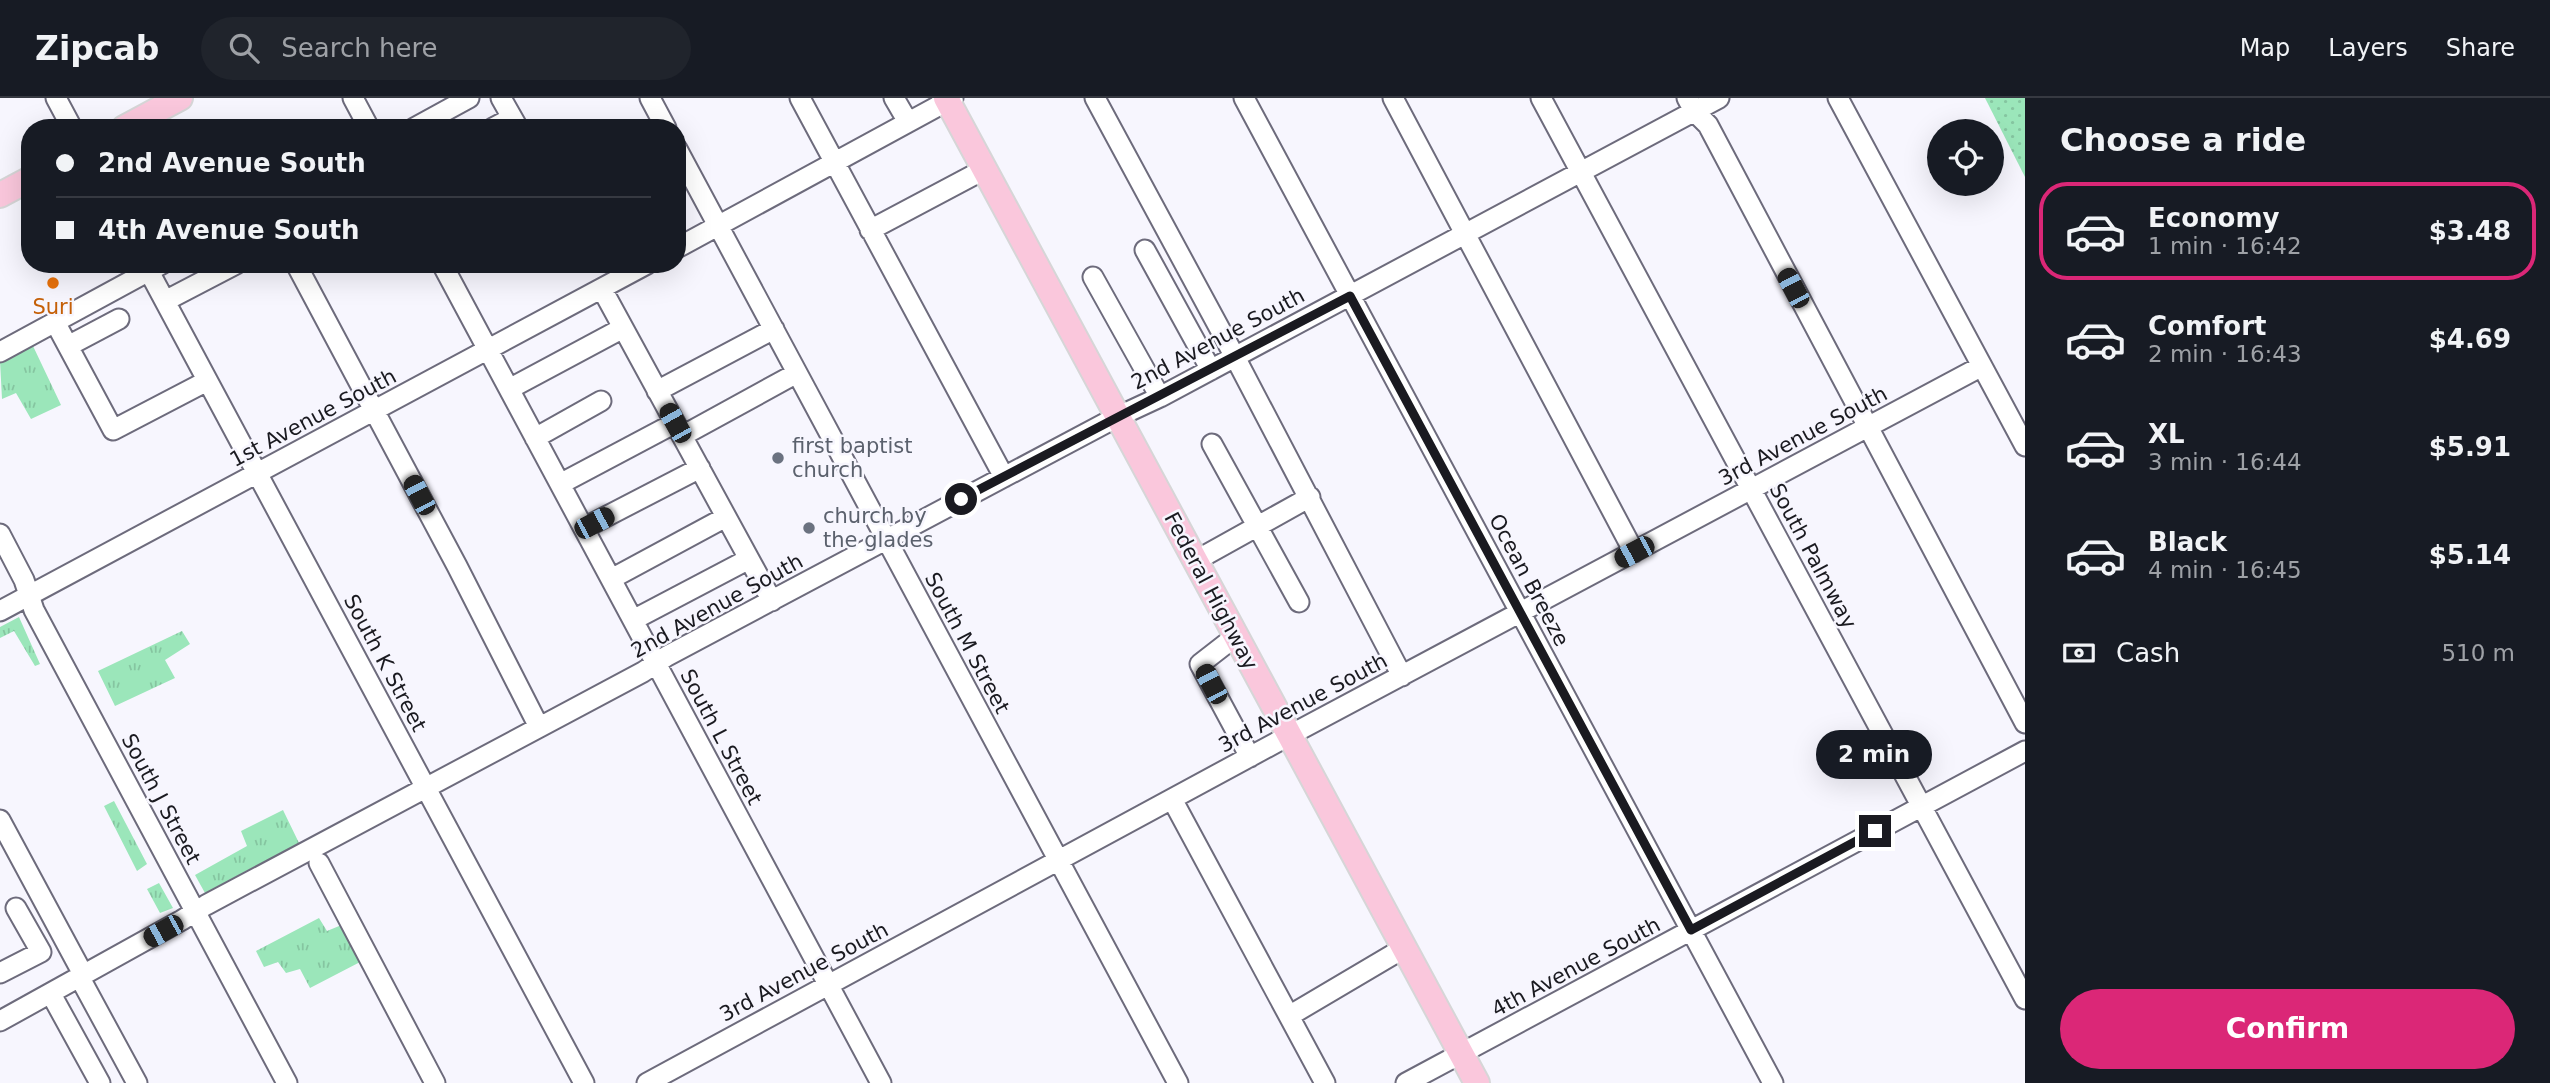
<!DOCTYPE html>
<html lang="en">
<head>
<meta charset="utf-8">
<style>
  body { margin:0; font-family:"DejaVu Sans",sans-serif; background:#20242c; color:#f1f3f6; height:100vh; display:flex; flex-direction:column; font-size:26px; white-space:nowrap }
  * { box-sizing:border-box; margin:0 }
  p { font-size:23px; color:#9ea1a6 }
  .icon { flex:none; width:38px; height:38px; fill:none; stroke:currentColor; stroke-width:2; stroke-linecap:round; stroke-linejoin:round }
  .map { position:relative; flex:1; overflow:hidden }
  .panel { display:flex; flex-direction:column; background:#171b24; width:525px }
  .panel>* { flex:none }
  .hud { position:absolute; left:21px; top:21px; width:665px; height:154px; border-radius:28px; box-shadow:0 7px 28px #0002; display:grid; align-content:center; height:154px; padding:0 35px; background:#171b24 }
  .tools { position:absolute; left:1927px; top:21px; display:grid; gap:14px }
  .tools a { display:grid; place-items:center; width:77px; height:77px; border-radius:50%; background:#171b24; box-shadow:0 7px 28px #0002; font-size:35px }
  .end { position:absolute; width:32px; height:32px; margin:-16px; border:9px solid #1a1a20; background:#fff; box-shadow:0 0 0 4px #fff }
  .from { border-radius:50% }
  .bubble { position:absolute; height:49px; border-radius:24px; background:#171b24; box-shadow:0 7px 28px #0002; font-size:23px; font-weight:700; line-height:49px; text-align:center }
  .car { position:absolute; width:21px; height:42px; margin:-21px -10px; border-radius:9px; box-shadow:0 0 5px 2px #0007; background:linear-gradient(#222 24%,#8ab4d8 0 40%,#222 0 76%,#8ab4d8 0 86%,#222 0) }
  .hud b { display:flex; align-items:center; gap:24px; height:66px; font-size:26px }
  .hud b+b { border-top:2px solid #363941 }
  .hud i { width:18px; height:18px; background:#f1f3f6 }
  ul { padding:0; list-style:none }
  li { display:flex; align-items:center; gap:21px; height:98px; margin:0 14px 10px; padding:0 21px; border:4px solid transparent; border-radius:28px }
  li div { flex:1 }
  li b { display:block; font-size:26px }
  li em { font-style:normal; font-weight:700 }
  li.on { border-color:#db2777 }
  li>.icon { width:63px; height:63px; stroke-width:1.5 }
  h2 { padding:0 35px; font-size:32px; line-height:84px }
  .pay { display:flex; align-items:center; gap:18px; height:77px; padding:0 35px; font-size:26px }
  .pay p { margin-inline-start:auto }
  .action { display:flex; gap:14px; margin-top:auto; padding:14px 35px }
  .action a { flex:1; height:80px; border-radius:42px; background:#db2777; color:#fff; font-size:28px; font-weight:700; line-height:80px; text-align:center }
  header { display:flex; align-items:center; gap:42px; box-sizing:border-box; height:98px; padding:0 35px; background:#171b24; border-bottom:2px solid #363941 }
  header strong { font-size:33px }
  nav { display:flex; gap:38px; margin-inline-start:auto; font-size:24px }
  .search { width:490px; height:63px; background:#20242c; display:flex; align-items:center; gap:18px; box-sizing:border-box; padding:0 24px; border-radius:38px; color:#9ea1a6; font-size:26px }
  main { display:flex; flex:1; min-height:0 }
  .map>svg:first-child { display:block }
  .grass { fill:url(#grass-tufts) }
  .park { fill:url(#park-dots) }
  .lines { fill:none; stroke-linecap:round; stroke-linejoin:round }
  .minor-casing { stroke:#6d6b7c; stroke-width:23 }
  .major-casing { stroke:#d6d6d7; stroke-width:28 }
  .minor { stroke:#fff; stroke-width:19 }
  .major { stroke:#fac7dc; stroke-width:24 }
  .route { stroke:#1a1a20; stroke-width:9 }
  .food-dot { fill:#e8710a; stroke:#f7f6fe; stroke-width:2.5 }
  .worship-dot { fill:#6b7280; stroke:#f7f6fe; stroke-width:2.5 }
  .labels { text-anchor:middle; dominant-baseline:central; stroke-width:5; stroke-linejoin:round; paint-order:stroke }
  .food-label { font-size:21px; fill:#c56008; stroke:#f7f6fe }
  .street-label { font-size:21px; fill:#1a1a20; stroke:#f7f6fe }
  .worship-label { font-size:21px; fill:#5b616d; stroke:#f7f6fe; text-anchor:start }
</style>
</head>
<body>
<header>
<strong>Zipcab</strong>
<div class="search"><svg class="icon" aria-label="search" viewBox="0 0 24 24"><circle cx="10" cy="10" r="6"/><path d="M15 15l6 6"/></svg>Search here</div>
<nav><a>Map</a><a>Layers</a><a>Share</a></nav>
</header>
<main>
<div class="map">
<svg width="2025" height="985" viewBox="0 0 2025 985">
  <defs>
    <pattern id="grass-tufts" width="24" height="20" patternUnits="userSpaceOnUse" patternTransform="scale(1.75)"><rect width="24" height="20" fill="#9be6ba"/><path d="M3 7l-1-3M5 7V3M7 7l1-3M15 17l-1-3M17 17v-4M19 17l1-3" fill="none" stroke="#85c5a0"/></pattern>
    <pattern id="park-dots" width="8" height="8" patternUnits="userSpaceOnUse" patternTransform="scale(1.75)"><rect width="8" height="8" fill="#9be6ba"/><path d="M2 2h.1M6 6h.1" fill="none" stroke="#85c5a0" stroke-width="1.8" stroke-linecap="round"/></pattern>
  </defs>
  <rect width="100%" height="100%" fill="#f7f6fe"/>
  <path class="grass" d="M33,248L61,307L31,321L16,295L2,301L0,263Z
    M19,519L40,566L35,568L14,533L0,540V529Z
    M182,533L190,546L165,562L175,580L115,608L98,573Z
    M114,703L147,766L137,773L104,708Z
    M283,712L299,745L205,795L195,777L247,748L241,733Z
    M159,785L173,810L160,815L147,791Z
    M319,820L327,833L344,826L364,862L310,890L300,871L286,875L278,864L264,869L256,853Z"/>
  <path class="park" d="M1985,0H2025V79Z"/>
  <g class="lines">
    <g class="minor-casing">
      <path id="minor" d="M56,0L72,30
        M353,0L369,30
        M501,0L518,30
        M650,0L666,30
        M800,0L1004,379
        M894,0L908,24
        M1095,0L1235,259L1402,578
        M1244,0L1773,985
        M1393,0L1634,454
        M1541,0L2025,901
        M1687,0L1694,13L1708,27L2025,625
        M1838,0L2025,348
        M414,30L469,0
        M493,30L512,20
        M677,51L1178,985
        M870,132L985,71
        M677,150L953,0
        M1145,152L1211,272
        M145,166L584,985
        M296,166L457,468L539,629
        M442,166L881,985
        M1093,179L1160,299
        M602,191L772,503
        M165,203L236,166
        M55,224L113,332L207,283
        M68,248L119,221
        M0,254L162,166
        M509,291L623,230
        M657,293L774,231
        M682,338L797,275
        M535,340L601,303
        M1212,346L1299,504
        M560,386L675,325
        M584,430L700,370
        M0,436L24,482L34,512L287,985
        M1195,463L1310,399
        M611,481L726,419
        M0,513L647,166
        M633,522L749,461
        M1236,538L1200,566L1250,659
        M1172,701L1325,985
        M0,722L84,878
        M319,765L435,985
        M0,875L41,854L16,810
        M80,880L137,985
        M51,896L100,985
        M1289,918L1404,850
        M0,923L182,822L206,807L643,574L667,558L1117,319L1160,299L1719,0
        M647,985L1290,637L1982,268
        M1406,985L2025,653"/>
    </g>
    <g class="major-casing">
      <path id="major" d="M946,0L1477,985
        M124,30L180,0
        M0,97L30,81"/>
    </g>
    <use href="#minor" class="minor"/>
    <use href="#major" class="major"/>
  </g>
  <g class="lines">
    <path class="route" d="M961,401L1350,198L1691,832L1875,733"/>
  </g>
  <circle class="food-dot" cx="53" cy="185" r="7"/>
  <g class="worship-dot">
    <circle cx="778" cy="360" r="7"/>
    <circle cx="809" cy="430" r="7"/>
  </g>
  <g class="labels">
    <g class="food-label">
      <text x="53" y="209">Suri</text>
    </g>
    <g class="street-label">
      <text transform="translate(1218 241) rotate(-28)">2nd Avenue South</text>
      <text transform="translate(313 320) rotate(-28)">1st Avenue South</text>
      <text transform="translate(1803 338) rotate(-28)">3rd Avenue South</text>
      <text transform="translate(1813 458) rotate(62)">South Palmway</text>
      <text transform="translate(1529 482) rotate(62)">Ocean Breeze</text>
      <text transform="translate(1211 493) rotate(62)">Federal Highway</text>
      <text transform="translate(717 508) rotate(-29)">2nd Avenue South</text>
      <text transform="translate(967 545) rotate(62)">South M Street</text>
      <text transform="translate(385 565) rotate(62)">South K Street</text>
      <text transform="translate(1303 605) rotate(-28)">3rd Avenue South</text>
      <text transform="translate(721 639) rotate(62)">South L Street</text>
      <text transform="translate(161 701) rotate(62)">South J Street</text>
      <text transform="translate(1576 869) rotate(-28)">4th Avenue South</text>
      <text transform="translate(804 874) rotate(-28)">3rd Avenue South</text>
    </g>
    <g class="worship-label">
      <text x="792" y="348">first baptist<tspan x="792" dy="24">church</tspan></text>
      <text x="823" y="418">church by<tspan x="823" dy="24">the glades</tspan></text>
    </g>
  </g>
</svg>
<div class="tools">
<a><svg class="icon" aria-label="locate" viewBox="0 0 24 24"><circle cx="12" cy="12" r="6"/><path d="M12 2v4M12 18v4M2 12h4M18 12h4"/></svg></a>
</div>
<i class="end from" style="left:961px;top:401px"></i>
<i class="end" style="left:1875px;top:733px"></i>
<div class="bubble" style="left:1816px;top:632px;width:116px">2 min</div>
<i class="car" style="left:1793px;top:190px;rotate:332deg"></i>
<i class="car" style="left:675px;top:325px;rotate:331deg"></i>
<i class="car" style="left:419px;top:397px;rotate:332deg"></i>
<i class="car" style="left:594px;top:425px;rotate:62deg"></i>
<i class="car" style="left:1634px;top:454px;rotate:242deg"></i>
<i class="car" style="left:1211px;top:586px;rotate:332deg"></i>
<i class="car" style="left:163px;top:833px;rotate:241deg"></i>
<div class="hud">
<b><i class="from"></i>2nd Avenue South</b>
<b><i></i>4th Avenue South</b>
</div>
</div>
<section class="panel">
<h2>Choose a ride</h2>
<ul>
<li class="on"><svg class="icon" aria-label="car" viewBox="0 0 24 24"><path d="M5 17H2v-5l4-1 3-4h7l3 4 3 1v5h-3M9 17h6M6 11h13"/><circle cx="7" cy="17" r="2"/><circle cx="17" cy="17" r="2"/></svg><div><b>Economy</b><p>1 min · 16:42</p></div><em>$3.48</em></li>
<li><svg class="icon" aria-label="car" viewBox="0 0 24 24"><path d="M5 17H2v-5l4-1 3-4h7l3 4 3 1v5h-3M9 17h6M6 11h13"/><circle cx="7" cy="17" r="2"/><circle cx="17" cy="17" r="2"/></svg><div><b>Comfort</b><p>2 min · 16:43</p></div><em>$4.69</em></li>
<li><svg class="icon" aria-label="car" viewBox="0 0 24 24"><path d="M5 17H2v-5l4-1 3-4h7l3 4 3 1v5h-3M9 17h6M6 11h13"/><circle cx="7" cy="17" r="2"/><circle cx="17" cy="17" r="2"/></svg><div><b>XL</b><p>3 min · 16:44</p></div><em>$5.91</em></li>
<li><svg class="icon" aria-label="car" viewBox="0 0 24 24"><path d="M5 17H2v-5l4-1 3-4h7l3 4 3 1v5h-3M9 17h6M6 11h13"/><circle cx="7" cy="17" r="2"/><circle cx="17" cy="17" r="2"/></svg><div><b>Black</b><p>4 min · 16:45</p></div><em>$5.14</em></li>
</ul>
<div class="pay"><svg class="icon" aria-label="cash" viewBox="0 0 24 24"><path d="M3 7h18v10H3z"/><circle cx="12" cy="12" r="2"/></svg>Cash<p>510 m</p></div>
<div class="action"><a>Confirm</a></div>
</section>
</main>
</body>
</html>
